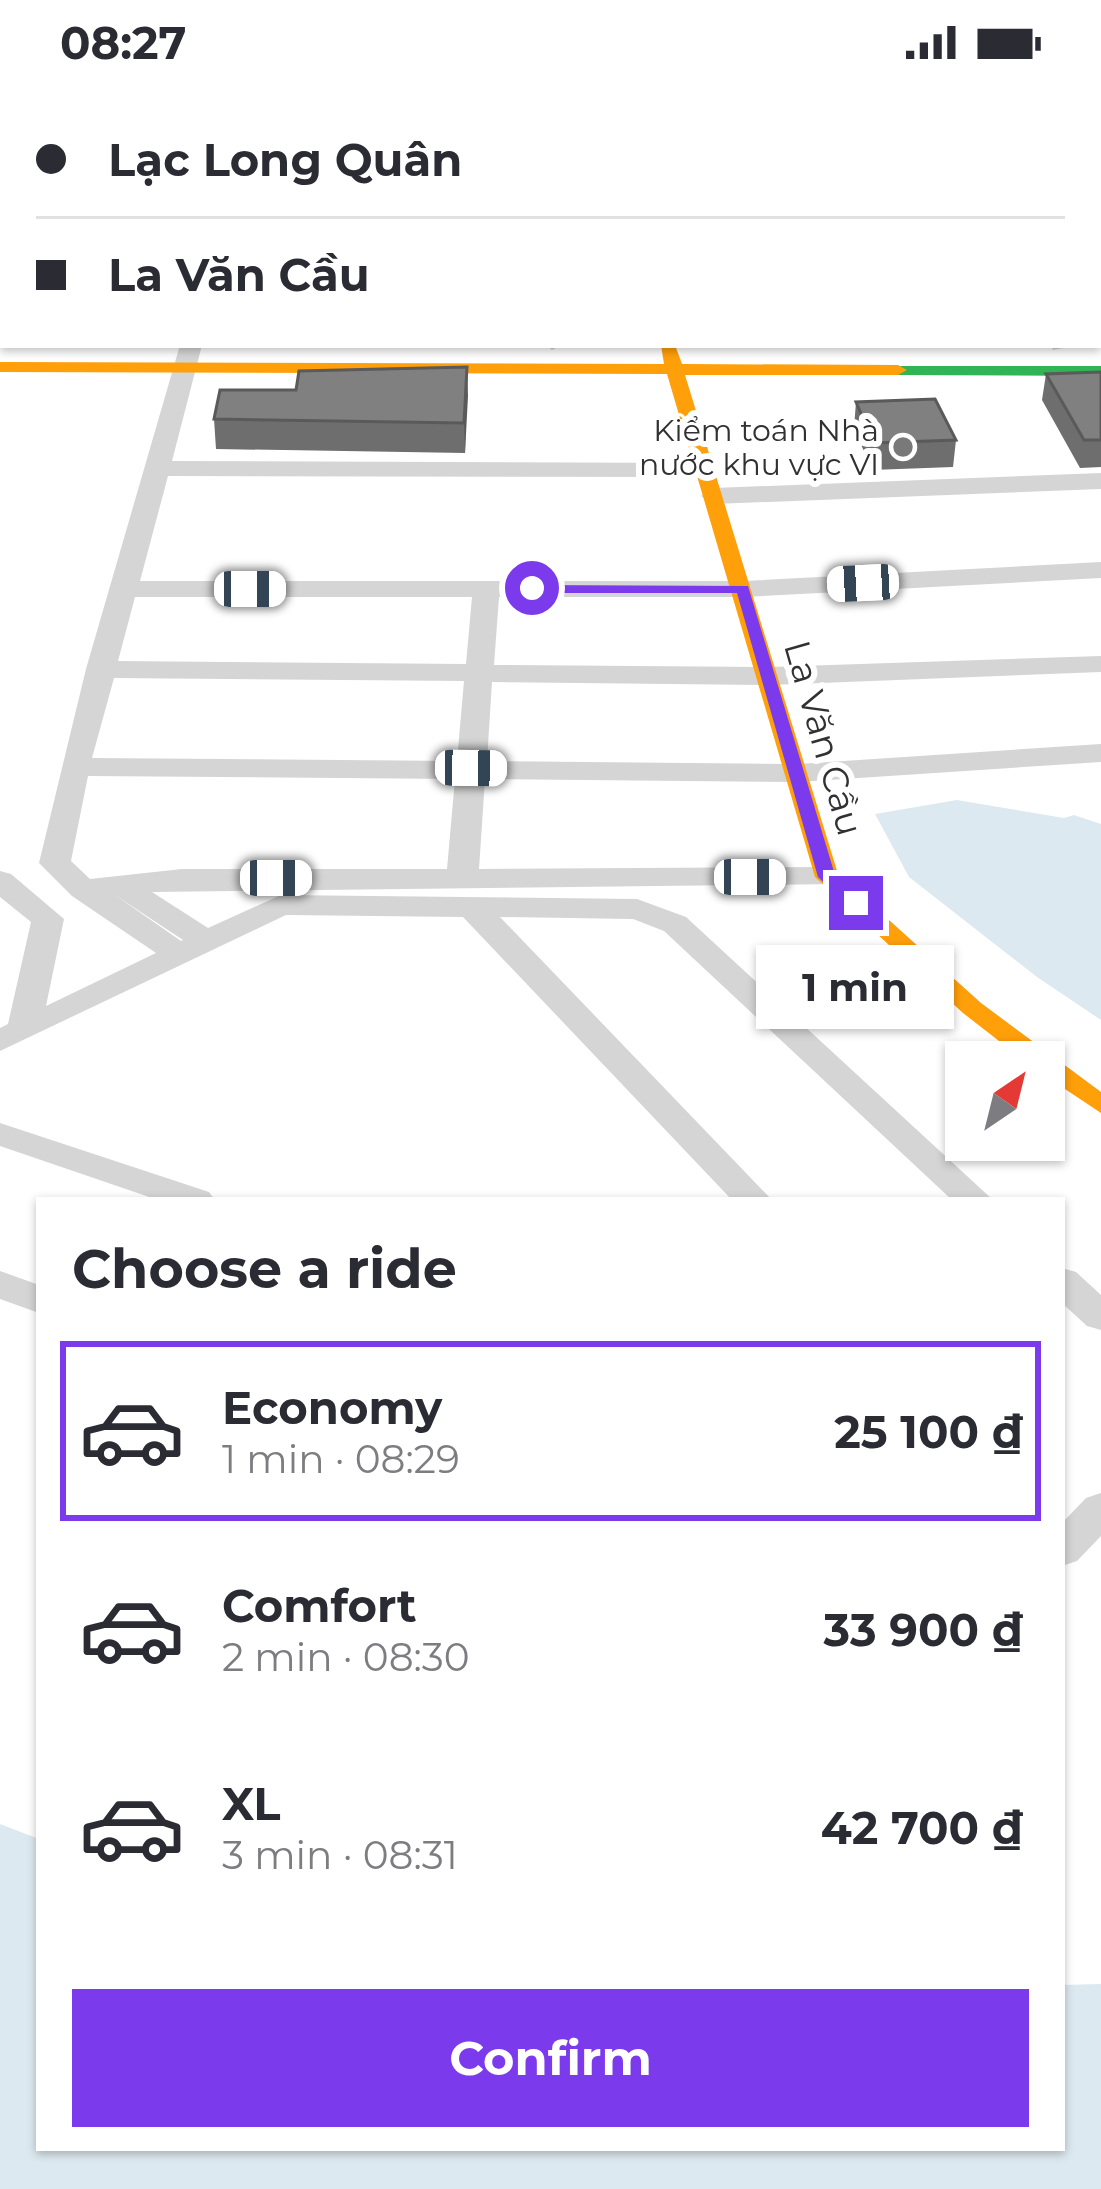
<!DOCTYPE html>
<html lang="en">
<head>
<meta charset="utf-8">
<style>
  body { margin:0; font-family:Montserrat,sans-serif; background:#f7f7f7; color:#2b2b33; height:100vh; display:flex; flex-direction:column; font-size:45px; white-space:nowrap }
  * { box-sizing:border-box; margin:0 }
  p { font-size:39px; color:#7c7c81 }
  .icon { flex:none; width:66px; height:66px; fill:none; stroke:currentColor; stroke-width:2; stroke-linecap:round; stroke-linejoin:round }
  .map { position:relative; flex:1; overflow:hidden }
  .details { position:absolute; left:36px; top:1113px; width:1029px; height:954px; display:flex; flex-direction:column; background:#fff; border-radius:0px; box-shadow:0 3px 9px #0004 }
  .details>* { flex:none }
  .hud { position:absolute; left:0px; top:0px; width:1101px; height:264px; box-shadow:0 3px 9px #0004; display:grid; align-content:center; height:264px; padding:0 36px; background:#fff }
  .needle { width:78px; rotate:35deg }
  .controls { position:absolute; left:945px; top:957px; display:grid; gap:24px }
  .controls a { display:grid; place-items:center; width:120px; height:120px; border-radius:0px; background:#fff; box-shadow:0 3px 9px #0004; font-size:60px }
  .end { position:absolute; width:54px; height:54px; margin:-27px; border:15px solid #7c3aed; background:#fff; box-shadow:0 0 0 6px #fff }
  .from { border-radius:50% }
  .bubble { position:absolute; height:84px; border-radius:0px; background:#fff; box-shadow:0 3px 9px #0004; font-size:39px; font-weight:700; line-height:84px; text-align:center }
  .car { position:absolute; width:36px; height:72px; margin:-36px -18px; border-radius:15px; box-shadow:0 0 9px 3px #0007; background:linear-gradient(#fff 24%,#345 0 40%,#fff 0 76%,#345 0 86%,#fff 0) }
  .hud b { display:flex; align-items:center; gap:42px; height:114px; font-size:45px }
  .hud b+b { border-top:3px solid #e1e1e2 }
  .hud i { width:30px; height:30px; background:#2b2b33 }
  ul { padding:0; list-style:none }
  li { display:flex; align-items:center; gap:36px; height:180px; margin:0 24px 18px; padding:0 12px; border:6px solid transparent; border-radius:0px }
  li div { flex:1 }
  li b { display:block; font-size:45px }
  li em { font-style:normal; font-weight:700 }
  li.selected { border-color:#7c3aed }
  li>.icon { width:108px; height:108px; stroke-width:1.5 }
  h2 { padding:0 36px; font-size:54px; line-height:144px }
  .button { display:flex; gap:24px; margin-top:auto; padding:24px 36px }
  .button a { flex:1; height:138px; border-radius:0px; background:#7c3aed; color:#fff; font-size:48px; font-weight:700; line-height:138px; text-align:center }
  .status { display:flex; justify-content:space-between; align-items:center; height:84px; padding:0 60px; background:#fff; direction:ltr }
  .status svg { height:33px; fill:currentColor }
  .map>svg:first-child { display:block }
  .water { fill:#dde9f0 }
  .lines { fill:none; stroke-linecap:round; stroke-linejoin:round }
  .lane { fill:#d5d5d5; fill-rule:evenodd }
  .street { fill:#d5d5d5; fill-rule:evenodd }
  .fast { fill:#30b455; fill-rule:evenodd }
  .slow { fill:#ff9f0a; fill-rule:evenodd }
  .wall { fill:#6e6e6e }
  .shaded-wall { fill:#5a5a5a }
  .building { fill:#808080; stroke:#5a5a5a; stroke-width:3 }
  .route { fill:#7c3aed }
  .poi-dot { fill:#797979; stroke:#fff; stroke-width:4.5 }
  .labels { text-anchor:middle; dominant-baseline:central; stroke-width:12; stroke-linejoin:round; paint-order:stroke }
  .far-poi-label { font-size:30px; fill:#313131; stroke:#fff; text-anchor:end }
  .street-label { font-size:36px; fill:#313131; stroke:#fff }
</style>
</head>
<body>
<div class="status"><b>08:27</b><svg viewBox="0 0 49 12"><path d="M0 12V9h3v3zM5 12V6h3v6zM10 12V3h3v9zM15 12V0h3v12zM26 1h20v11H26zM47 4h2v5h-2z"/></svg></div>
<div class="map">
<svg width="1101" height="2105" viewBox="0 0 1101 2105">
  <rect width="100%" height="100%" fill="#fff"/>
  <path class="water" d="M429,0H914L926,3H439Z
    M957,716L1064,734L1074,731L1101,740V936L1037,893L909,793L875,730Z
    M0,1740L39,1755V2064H1062V1901L1101,1900V2105H0Z"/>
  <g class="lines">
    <path class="lane" d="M546,261H558V263L552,266Z
      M1051,261H1063V264L1053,266Z"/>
    <path class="street" d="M0,41H3V53H0Z
      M180,261H202L172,377L705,379L717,386L705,393L168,392L140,497H743L1101,478V494L743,513H499L494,581L770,583L1101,572V588L770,601L492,598L487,677L798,680L1101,660V678L798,698L485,695L479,785L827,783L838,786L843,793L838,800L152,808L208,844L281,811L637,815L686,833L993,1116H952L664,847L633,835L500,833L772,1116H732L463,833L286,831L0,967V944L8,940L31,838L0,813V787L11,790L64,835L46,922L156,869L72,812L39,779L86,585ZM135,513H472L466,580L118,577ZM114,594L464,597L457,677L92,674ZM88,692L455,695L447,785H182L90,795L71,777ZM115,811L183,856L181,857Z
      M1101,389V405L714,420L701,412L714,404Z
      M0,1039L209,1108L215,1116H158L0,1062Z
      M1062,1184L1076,1188L1101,1211V1246L1087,1242L1062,1219Z
      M0,1187L39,1201V1229L0,1215Z
      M1101,1409V1452L1077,1477L1062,1482V1439L1086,1414Z"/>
    <path class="fast" d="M892,282H1101V292L898,291L892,290Z"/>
    <path class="slow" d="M1024,0H1048L1050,3H1026Z
      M1089,0H1101V5L1091,3Z
      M661,261H675L682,280L898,281L907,286L898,291H685L838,790L981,919L1101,1008V1029L1044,991V978H1026L963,929L815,793L667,290L0,288V278L664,280Z"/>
  </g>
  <path class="wall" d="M1098,143H1101V238H1098Z
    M467,283L465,369L216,365L214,335L296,306Z
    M1101,288V383L1080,384L1042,316L1046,290Z
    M856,318L956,356L953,383L872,386L854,344Z"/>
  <path class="shaded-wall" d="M467,283L468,312L465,369L464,339Z"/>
  <path class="building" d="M314,0H405L413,3H305Z
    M1098,143H1101V211H1098Z
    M467,283L464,339L214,335L220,306H296L299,287Z
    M1101,288V356H1084L1046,290Z
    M935,315L956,356L874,359L856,318Z"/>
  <path class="route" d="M527,501L748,502L835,791L862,816V823H849L818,793L737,509H532Z"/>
  <circle class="poi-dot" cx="903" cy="363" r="12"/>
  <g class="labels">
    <g class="far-poi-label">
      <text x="879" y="346">Kiểm toán Nhà<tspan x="879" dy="34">nước khu vực VI</tspan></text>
    </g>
    <g class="street-label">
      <text transform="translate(824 654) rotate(74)">La Văn Cầu</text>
    </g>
  </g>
</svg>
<div class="controls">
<a><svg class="needle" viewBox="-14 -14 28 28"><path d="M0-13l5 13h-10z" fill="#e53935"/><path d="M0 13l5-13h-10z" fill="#7c7c81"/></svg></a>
</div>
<i class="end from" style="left:532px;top:504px"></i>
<i class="end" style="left:856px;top:819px"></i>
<div class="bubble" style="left:756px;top:861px;width:198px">1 min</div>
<i class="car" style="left:863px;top:499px;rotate:267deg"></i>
<i class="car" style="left:250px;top:505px;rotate:90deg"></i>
<i class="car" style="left:471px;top:684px;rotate:91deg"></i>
<i class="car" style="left:750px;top:793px;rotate:90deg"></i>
<i class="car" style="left:276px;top:794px;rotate:90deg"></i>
<div class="hud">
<b><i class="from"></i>Lạc Long Quân</b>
<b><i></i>La Văn Cầu</b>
</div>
<section class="details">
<h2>Choose a ride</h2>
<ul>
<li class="selected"><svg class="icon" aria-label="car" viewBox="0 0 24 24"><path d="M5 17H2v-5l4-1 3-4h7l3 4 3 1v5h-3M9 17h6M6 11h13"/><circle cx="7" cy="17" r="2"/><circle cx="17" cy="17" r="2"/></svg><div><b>Economy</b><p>1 min · 08:29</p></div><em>25 100 ₫</em></li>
<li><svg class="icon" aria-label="car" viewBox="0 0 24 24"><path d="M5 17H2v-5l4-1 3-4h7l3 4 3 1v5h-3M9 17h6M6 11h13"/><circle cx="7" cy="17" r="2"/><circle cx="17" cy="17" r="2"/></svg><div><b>Comfort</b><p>2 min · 08:30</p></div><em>33 900 ₫</em></li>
<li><svg class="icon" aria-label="car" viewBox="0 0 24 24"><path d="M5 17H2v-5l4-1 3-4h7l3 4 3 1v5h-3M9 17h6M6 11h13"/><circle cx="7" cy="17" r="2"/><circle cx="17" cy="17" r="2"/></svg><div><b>XL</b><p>3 min · 08:31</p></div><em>42 700 ₫</em></li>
</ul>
<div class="button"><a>Confirm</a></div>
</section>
</div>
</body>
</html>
